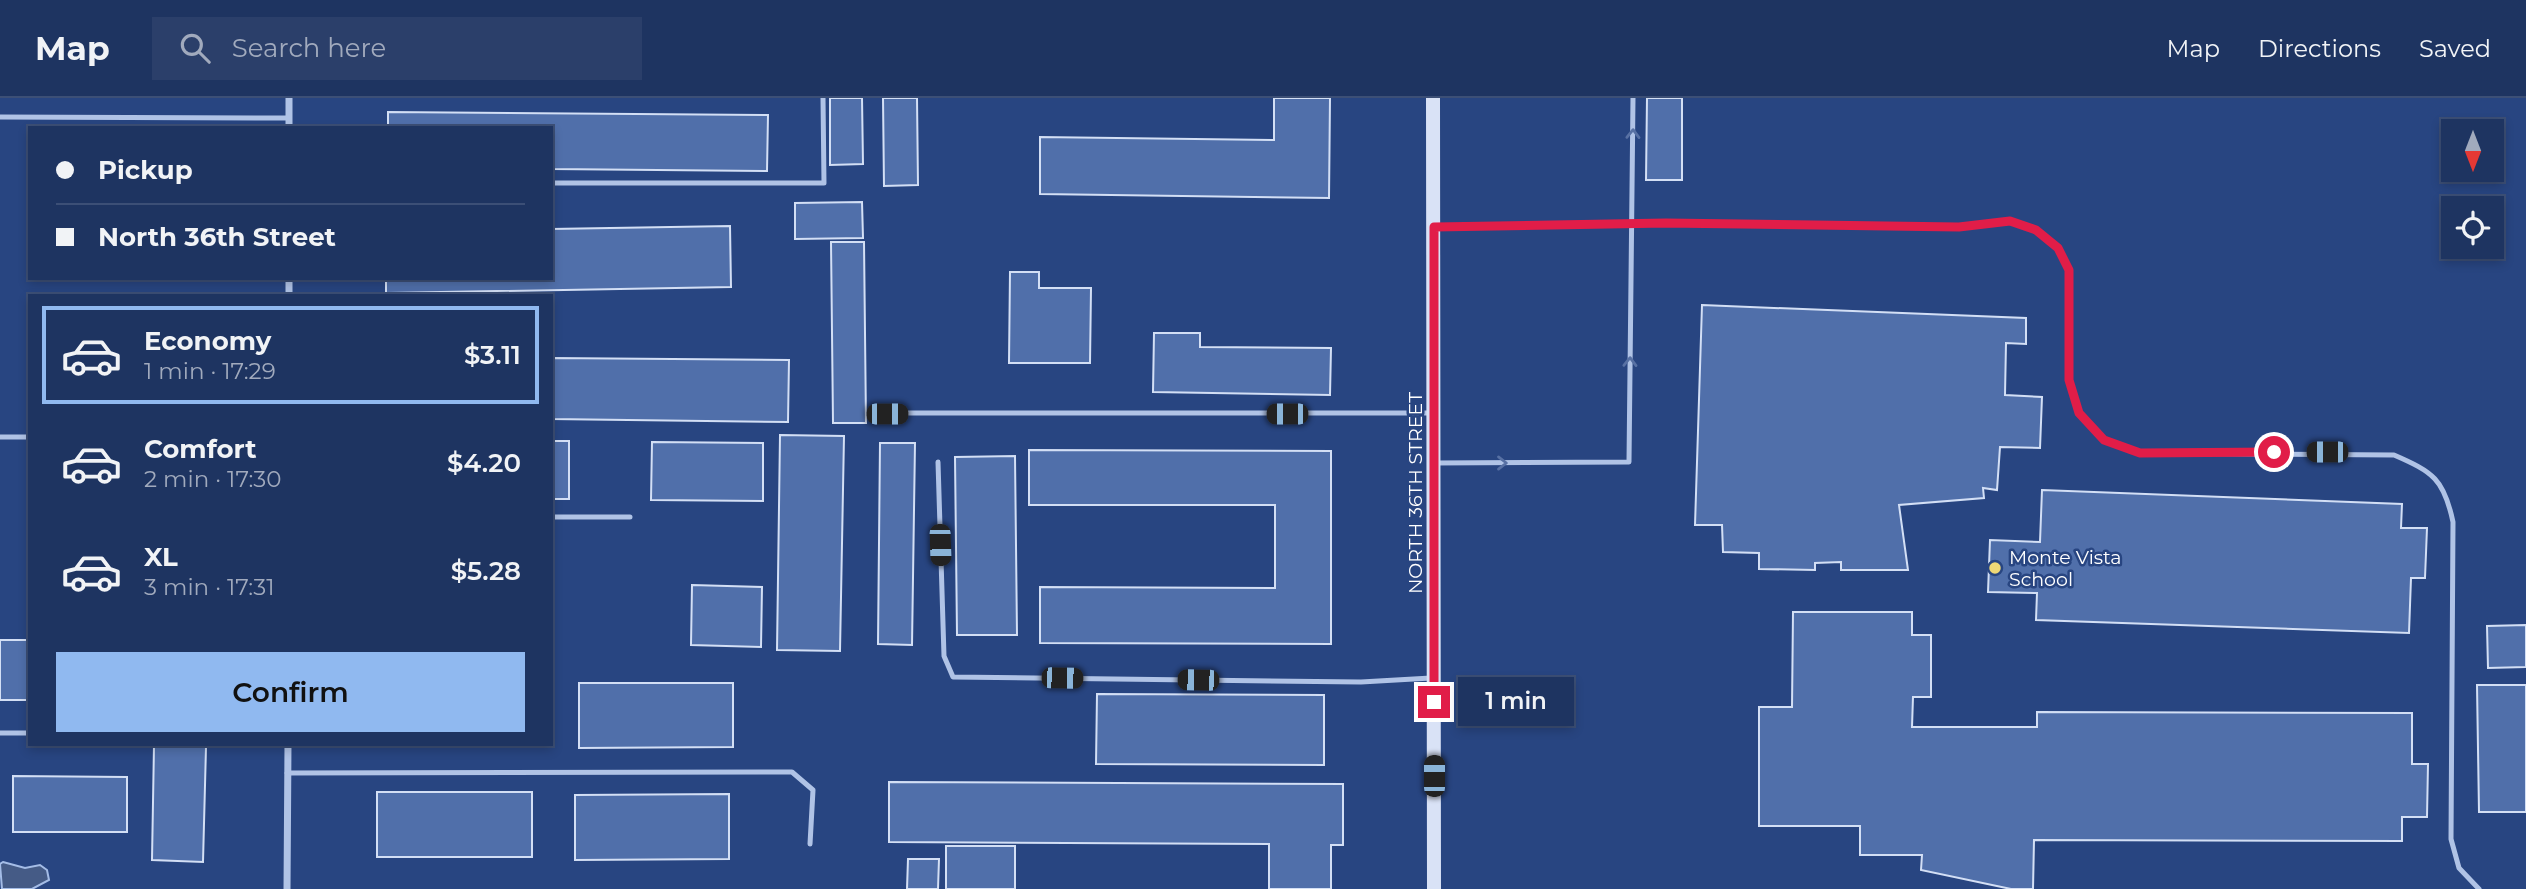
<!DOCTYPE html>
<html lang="en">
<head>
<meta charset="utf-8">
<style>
  body { margin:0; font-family:Montserrat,sans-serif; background:#2b3f6a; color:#f1f3f6; height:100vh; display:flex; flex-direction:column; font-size:26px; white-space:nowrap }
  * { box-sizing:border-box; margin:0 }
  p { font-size:23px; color:#a1aabd }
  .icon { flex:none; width:38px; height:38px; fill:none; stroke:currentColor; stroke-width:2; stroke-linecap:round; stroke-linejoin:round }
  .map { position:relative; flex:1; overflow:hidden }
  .drawer { position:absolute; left:28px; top:196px; width:525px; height:452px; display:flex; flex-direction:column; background:#1e3461; border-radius:0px; box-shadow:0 4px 10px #0003,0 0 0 2px #3c4f76 }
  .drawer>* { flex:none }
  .guide { position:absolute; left:28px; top:28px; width:525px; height:154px; border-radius:0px; box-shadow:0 4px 10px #0003,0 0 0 2px #3c4f76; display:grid; align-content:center; height:154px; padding:0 28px; background:#1e3461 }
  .needle { width:46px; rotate:180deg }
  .tools { position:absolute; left:2441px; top:21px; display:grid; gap:14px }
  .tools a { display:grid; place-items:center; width:63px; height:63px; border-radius:0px; background:#1e3461; box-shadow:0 4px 10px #0003,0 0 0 2px #3c4f76; font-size:35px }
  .end { position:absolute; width:32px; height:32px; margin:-16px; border:9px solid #e11d48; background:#fff; box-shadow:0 0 0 4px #fff }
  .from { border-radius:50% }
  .bubble { position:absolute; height:49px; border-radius:0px; background:#1e3461; box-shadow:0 4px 10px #0003,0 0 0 2px #3c4f76; font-size:23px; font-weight:600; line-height:49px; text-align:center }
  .car { position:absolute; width:21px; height:42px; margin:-21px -10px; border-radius:9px; box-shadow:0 0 5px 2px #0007; background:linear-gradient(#222 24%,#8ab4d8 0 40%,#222 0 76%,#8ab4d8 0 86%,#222 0) }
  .guide b { display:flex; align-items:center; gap:24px; height:66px; font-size:26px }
  .guide b+b { border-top:2px solid #3c4f76 }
  .guide i { width:18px; height:18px; background:#f1f3f6 }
  ul { padding:12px 0 0; list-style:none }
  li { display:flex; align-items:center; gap:21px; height:98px; margin:0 14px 10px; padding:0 14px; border:4px solid transparent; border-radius:0px }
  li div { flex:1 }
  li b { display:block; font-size:26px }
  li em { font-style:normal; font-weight:600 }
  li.current { border-color:#90b9f0 }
  li>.icon { width:63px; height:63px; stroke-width:1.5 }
  .primary-button { display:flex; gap:14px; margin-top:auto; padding:14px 28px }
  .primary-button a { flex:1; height:80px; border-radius:0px; background:#90b9f0; color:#111; font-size:28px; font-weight:600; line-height:80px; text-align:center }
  header { display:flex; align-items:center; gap:42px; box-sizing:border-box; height:98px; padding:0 35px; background:#1e3461; border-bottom:2px solid #3c4f76 }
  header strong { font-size:33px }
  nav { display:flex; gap:38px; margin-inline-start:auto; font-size:24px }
  .search { width:490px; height:63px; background:#2b3f6a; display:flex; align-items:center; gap:18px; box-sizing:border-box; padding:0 24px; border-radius:0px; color:#a1aabd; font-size:26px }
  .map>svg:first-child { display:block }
  .water { fill:#455b86; stroke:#a4bce6; stroke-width:2 }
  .building { fill:#506faa; stroke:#d3dff5; stroke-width:2 }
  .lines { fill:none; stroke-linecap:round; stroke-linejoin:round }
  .lane { stroke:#b0c3e6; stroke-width:5 }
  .street { stroke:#b0c3e6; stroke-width:7 }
  .secondary { stroke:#d9e2f6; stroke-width:14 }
  .oneway { stroke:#5871a4 }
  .route { stroke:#e11d48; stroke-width:9 }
  .poi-dot { fill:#eed876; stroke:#284581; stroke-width:2.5 }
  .labels { text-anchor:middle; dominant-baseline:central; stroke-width:5; stroke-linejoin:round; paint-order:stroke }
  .street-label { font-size:19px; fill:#fff; stroke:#284581 }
  .poi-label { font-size:19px; fill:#fff; stroke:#284581; text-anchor:start }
</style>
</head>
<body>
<header>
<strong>Map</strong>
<div class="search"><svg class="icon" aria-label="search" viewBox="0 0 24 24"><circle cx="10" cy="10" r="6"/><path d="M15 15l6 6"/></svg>Search here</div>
<nav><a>Map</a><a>Directions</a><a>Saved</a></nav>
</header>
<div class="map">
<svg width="2526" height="791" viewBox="0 0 2526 791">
  <rect width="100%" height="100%" fill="#284581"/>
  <path class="water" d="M3,764L25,770L40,767L47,772L49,782L32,791H2L0,766Z"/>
  <path class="building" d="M830,0H862L863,66L830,67Z
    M883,0H917L918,87L884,88Z
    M1274,0H1330L1329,100L1040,96V39L1274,42Z
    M1647,0H1682V82H1646Z
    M388,14L768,17L767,73L551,71V30H388Z
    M862,104L863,140L795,141V105Z
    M730,128L731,189L386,195V180H551V131Z
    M831,144H864L866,325H833Z
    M1010,174H1039V190H1091L1090,265H1009Z
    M1702,207L2026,220V246L2006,245L2005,297L2042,299L2040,350L2000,349L1997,392L1983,390L1984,400L1899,407L1908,472H1841V464L1815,465V472L1759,471V455L1723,454L1722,427H1695Z
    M1154,235H1200V249L1331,250L1330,297L1153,294Z
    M551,260L789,262L788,324L551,321Z
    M780,337L844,338L840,553L777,552Z
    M551,343H569V401H551Z
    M652,344L763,345V403L651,402Z
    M880,345H915L912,547L878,546Z
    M1029,352L1331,353V546L1040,545V489L1275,490V407H1029Z
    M1015,358L1017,537H957L955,359Z
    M2042,392L2402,406L2401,430H2427L2425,480H2411L2409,535L2036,522L2037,495L1988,494L1990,442L2040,444Z
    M692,487L762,489L761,549L691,547Z
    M1793,514H1912V537H1931V599H1913L1912,629H2037V614L2412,615V666H2428L2427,719H2402V743L2034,742L2033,791H2011L1921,772L1922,757H1860V728H1759V609H1792Z
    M2526,527V569L2488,570L2487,528Z
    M0,542H30V602H0Z
    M579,585H733V649L579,650Z
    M2477,587H2526V714H2479Z
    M1097,596L1324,597V667L1096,666Z
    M379,646H533V649H379Z
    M154,647L206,649L203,764L152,762Z
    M13,678L127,679V734H13Z
    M889,684L1343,686V747H1331V791H1269V746L889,744Z
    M377,694H532V759H377Z
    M729,696V761L575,762V697Z
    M946,748H1015V791H946Z
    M908,761H939L938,791H907Z"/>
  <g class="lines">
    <path class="lane" d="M0,19L289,20
      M551,85H824L823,0
      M1434,129L1666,125L1959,129L2010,123L2036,132L2058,150L2069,172V282L2079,315L2104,342L2140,355L2394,357C2433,374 2444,381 2453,424L2451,741L2459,770L2479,791
      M886,315H1431
      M0,339H30
      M938,364L944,558L953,579L1361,584L1431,580
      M1434,365L1629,364L1633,0
      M551,419H630
      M0,635H30
      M287,675L792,674L813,692L810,746"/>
    <path class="street" d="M289,0V30
      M289,198V180
      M287,791L288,646"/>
    <path class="secondary" d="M1433,0L1434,791"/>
  </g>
  <defs><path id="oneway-chevron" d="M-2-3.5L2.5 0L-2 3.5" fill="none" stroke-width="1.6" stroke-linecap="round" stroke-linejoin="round" transform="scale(1.75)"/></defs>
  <g class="oneway">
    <use href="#oneway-chevron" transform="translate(1633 36) rotate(-89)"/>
    <use href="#oneway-chevron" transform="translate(1630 264) rotate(-89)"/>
    <use href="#oneway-chevron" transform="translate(1502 365)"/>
  </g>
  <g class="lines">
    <path class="route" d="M1434,604V129L1666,125L1959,129L2010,123L2036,132L2058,150L2069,172V282L2079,315L2104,342L2140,355L2274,354"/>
  </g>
  <circle class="poi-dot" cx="1995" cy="470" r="7"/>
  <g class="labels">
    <g class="street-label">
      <text transform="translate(1415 395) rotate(-90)">NORTH 36TH STREET</text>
    </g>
    <g class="poi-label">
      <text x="2009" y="459">Monte Vista<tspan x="2009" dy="22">School</tspan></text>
    </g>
  </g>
</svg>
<div class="tools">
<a><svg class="needle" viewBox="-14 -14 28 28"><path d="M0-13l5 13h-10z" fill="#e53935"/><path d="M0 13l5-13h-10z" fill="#a1aabd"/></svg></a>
<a><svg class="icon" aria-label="locate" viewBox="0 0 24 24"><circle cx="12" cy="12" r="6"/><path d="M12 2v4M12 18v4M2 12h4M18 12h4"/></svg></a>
</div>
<i class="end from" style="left:2274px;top:354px"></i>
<i class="end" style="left:1434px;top:604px"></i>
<div class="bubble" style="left:1458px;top:579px;width:116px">1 min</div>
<i class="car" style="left:887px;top:316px;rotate:90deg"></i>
<i class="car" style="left:1287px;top:316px;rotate:270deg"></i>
<i class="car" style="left:2327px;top:354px;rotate:270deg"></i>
<i class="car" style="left:940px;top:447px;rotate:178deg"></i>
<i class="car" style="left:1062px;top:580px;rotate:91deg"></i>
<i class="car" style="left:1198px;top:582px;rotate:271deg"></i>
<i class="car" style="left:1434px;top:678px;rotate:0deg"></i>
<div class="guide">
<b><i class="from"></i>Pickup</b>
<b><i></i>North 36th Street</b>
</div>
<section class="drawer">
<ul>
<li class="current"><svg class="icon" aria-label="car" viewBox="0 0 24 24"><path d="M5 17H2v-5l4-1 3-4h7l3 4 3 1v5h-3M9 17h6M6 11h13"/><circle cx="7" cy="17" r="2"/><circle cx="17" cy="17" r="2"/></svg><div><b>Economy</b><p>1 min · 17:29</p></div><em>$3.11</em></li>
<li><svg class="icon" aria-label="car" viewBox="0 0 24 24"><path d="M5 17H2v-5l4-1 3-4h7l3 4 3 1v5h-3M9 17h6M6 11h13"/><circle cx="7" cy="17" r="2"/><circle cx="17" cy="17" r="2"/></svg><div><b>Comfort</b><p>2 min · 17:30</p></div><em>$4.20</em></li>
<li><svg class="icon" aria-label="car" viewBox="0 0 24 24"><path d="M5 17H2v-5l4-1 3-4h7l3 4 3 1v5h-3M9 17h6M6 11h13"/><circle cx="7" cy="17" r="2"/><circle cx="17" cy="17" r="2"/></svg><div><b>XL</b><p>3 min · 17:31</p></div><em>$5.28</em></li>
</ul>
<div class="primary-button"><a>Confirm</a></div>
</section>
</div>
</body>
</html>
